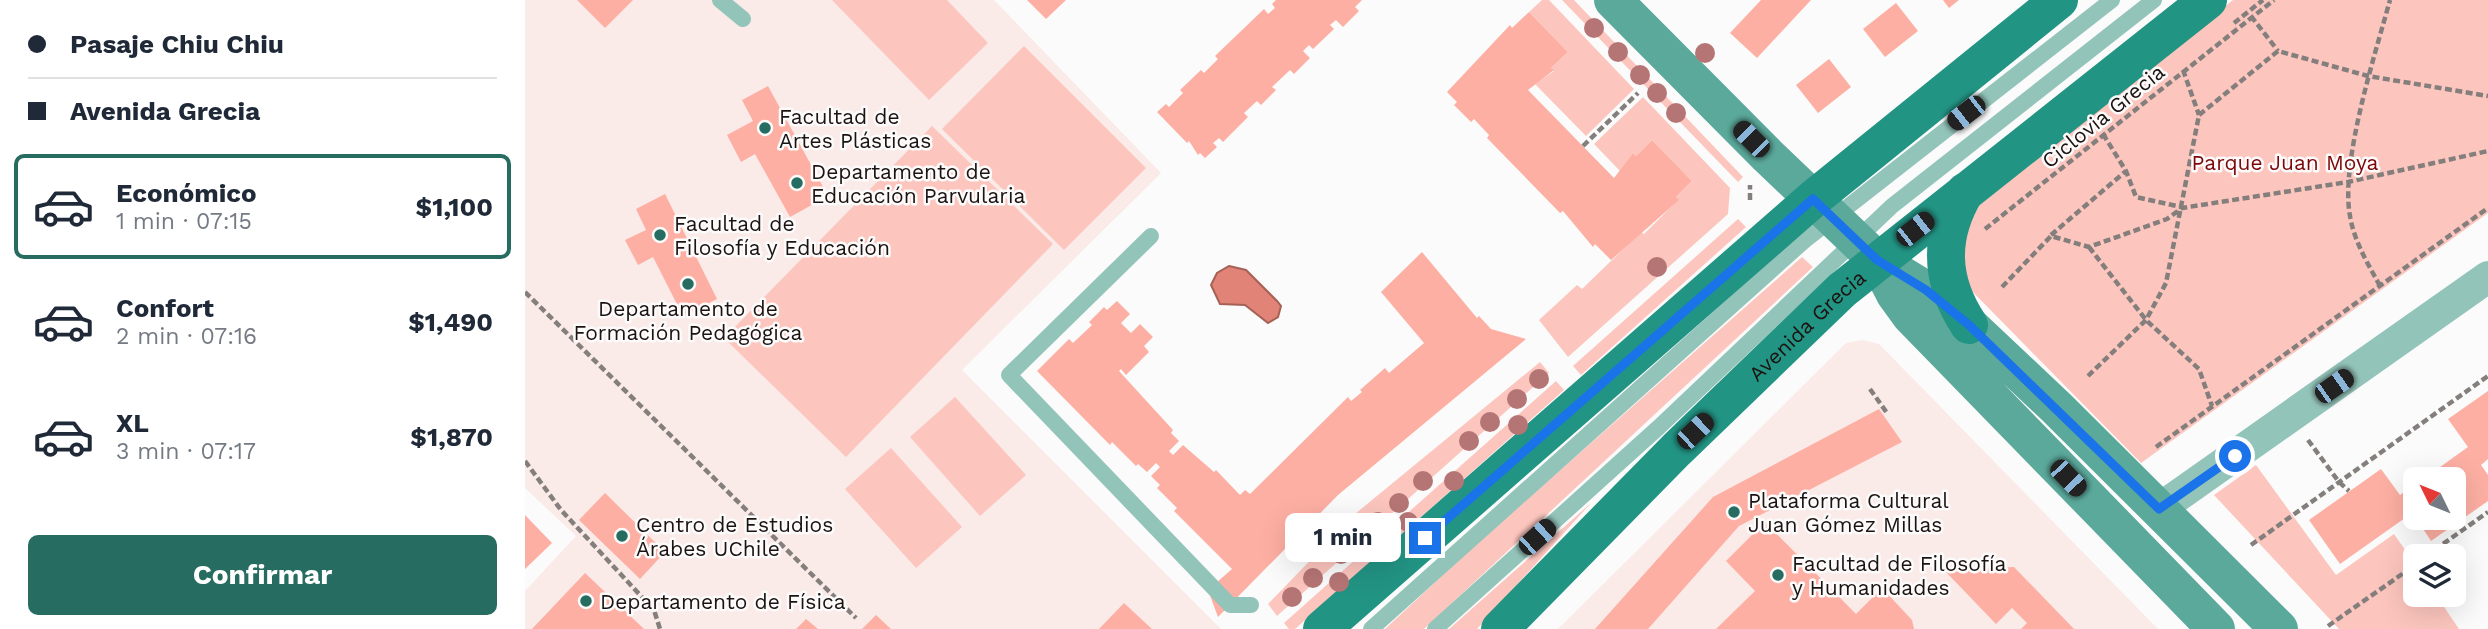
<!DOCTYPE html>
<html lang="es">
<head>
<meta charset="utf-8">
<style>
  body { margin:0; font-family:"Work Sans",sans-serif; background:#f2f2f3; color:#1f2937; height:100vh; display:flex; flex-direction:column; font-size:26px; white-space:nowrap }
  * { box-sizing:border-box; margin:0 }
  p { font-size:23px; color:#747a83 }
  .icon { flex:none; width:38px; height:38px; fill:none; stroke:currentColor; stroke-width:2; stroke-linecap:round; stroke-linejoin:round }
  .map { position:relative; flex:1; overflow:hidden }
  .drawer { display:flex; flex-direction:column; background:#fff; width:525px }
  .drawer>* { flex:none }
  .banner { display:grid; align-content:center; height:154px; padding:0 28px; background:#fff }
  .needle { width:46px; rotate:313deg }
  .tools { position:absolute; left:1878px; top:467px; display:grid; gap:14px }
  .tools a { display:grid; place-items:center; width:63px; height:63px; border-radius:10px; background:#fff; box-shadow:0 7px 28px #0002; font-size:35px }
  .end { position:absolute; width:32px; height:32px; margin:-16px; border:9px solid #1a73e8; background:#fff; box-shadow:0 0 0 4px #fff }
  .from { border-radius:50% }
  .bubble { position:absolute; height:49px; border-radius:10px; background:#fff; box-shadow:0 7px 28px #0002; font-size:23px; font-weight:700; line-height:49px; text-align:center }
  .car { position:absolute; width:21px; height:42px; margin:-21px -10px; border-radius:9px; box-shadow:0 0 5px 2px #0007; background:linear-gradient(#222 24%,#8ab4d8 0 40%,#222 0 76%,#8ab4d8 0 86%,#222 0) }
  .banner b { display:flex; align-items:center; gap:24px; height:66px; font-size:26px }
  .banner b+b { border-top:2px solid #e0e1e3 }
  .banner i { width:18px; height:18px; background:#1f2937 }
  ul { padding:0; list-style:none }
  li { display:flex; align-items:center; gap:21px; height:105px; margin:0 14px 10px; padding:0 14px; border:4px solid transparent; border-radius:10px }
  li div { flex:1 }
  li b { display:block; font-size:26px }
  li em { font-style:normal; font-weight:700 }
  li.active { border-color:#266c61 }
  li>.icon { width:63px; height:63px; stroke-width:1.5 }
  .primary-button { display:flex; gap:14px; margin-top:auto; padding:14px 28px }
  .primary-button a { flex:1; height:80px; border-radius:10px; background:#266c61; color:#fff; font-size:28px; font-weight:700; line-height:80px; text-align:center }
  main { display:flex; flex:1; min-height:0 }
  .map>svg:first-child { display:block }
  .built { fill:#faeae8 }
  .green { fill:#fcc6be }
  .water { fill:#e18376; stroke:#a66157; stroke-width:2 }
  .building { fill:#fdafa3 }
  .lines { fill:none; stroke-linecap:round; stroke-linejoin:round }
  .path { stroke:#847f7d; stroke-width:4.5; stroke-dasharray:7 3.5; stroke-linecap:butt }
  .lane { stroke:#93c4ba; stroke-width:16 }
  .street { stroke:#93c4ba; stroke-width:32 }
  .secondary { stroke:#5ba99b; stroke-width:38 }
  .primary { stroke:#229484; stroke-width:38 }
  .tree { fill:#b67575 }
  .route { stroke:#1a73e8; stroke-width:9 }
  .poi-dot { fill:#266c61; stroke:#fbfbfb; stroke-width:2.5 }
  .labels { text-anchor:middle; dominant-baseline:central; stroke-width:5; stroke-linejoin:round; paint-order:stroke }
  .poi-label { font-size:21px; fill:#1c1210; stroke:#fbfbfb; text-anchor:start }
  .street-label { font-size:21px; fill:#1c1210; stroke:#fbfbfb }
  .park-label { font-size:21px; fill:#7d0708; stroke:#fbfbfb }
</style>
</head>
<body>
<main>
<section class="drawer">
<div class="banner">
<b><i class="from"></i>Pasaje Chiu Chiu</b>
<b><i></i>Avenida Grecia</b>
</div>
<ul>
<li class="active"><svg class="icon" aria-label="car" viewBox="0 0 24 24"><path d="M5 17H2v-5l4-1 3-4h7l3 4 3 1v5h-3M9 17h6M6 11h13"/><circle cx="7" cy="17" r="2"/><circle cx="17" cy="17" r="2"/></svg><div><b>Económico</b><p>1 min · 07:15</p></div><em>$1,100</em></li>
<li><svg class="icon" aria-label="car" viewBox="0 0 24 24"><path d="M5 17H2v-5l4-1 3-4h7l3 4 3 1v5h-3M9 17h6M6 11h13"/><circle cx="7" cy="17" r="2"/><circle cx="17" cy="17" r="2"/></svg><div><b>Confort</b><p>2 min · 07:16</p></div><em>$1,490</em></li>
<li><svg class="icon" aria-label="car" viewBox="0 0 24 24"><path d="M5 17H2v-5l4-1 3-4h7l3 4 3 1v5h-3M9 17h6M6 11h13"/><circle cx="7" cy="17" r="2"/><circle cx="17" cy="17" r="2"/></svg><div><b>XL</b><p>3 min · 07:17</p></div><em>$1,870</em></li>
</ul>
<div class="primary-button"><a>Confirmar</a></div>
</section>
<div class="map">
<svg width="1963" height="629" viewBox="0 0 1963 629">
  <rect width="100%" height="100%" fill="#fbfbfb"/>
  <path class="built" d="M0,0H469L636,173L437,370L696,629H0V591L51,536L0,488Z
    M1337,340L1354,344L1633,629H1033L1321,343Z"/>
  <path class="green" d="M307,0H422L463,43L404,100Z
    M1017,0H1024L1109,89L1061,136L1010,84L1029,71L1026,68L1043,52L1004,12Z
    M1037,0H1049L1218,177L1213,182Z
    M1708,0H1963V213L1616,463L1438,282L1436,216Z
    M499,46L621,168L539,250L417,129Z
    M1118,97L1205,188L1203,214L1043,357L1014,320L1052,285L1057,289L1116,232L1119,234L1153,200L1151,197L1167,181L1127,140L1111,156L1108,153L1095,171L1069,144Z
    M407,126L528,244L321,457L199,338Z
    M1213,219L1221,227L1056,375L1048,366Z
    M1277,257L1288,267L899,629H860L949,546Z
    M1015,362L1024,373L752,616L743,604L830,514Z
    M1031,381L1039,390L770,629H764L759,623Z
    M430,397L501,475L455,516L385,437Z
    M366,448L437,527L391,568L320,489Z
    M1731,465L1811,575L1869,534L1890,564V595H1911L1934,629H1814L1689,495Z
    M1066,503L952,629H924Z"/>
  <path class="water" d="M704,266L721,270L752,301L756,306L753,317L743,323L720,305L695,304L686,285L692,273Z"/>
  <path class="building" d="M52,0H108L80,28Z
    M502,0H541L521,19Z
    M751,0H837L830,7L834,11L818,27L811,20L805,25L809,29L788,49L784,45L778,51L785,58L769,74L765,70L747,87L751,90L736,105L732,101L719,113L723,117L698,142L694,138L688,143L692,147L680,158L675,153L673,155L664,141L662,143L632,112L641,104L644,107L658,93L655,90L676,70L679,73L693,59L690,56L739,9L743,14L750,8L747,4Z
    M1236,0H1286L1232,58L1205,33Z
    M1418,0H1434L1424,8Z
    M1371,3L1393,31L1360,57L1338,29Z
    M1004,12L1043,52L1026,68L1029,70L1003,90L1089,178L1108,153L1111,156L1127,140L1167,181L1151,197L1154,200L1086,260L1070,244L1068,247L1038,211L1035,213L962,138L964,135L949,119L946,122L929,105L932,102L922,92L985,25L987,28Z
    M1304,59L1326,87L1293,113L1271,85Z
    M243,86L303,196L265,217L230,154L216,162L202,135L228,121L217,100Z
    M140,194L192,299L158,316L128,257L113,265L100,240L121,230L111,209Z
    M897,252L952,318L954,316L966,329L1001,339L813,495L693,617L683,590L707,569L649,511L652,508L632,488L635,485L626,476L635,467L631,463L622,472L613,464L611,466L587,442L585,445L512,371L544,339L548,343L567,325L564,322L579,307L582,310L592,301L605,314L596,323L606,333L615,324L628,337L619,346L624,352L601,375L596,369L594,371L648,430L646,433L654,441L644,451L648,455L658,445L689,472L691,470L715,495L720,490L725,494L823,397L826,401L837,392L835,390L860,368L864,373L899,343L856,292Z
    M1963,391V459L1956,465L1963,475V501L1906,541L1891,518H1928V480H1897L1943,447L1923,419Z
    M1354,409L1377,442L1214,526L1123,629H1070L1188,497Z
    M1856,469L1875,495L1890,484V517L1887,513L1815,564L1784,520Z
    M80,493L140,552L115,579L54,520Z
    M0,515L27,543L0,569Z
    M1240,522L1331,614L1357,588L1387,620L1389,629H1191L1230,591L1201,561Z
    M1489,567L1549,629H1496L1502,623L1487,608L1471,624L1420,571Z
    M60,573L119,629H7Z
    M599,603L627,629H574Z
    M351,615L366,629H337Z
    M281,619L293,629H271Z"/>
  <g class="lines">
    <path class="path" d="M1726,16L1753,51
      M1709,23L1738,0
      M1658,70L1674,115
      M1578,134L1601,171L1611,197L1656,207
      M1058,146L1113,93
      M1225,200V185
      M1460,229L1749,0
      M1526,235L1601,171
      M1564,247L1621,320L1674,369L1687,406
      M1855,286C1843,264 1829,241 1825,216C1815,162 1850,55 1865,0
      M1477,287L1526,236L1564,247L1642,219L1657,208L1823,182L1963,151
      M0,292L331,618
      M1563,376L1621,320L1641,283L1674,115L1753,51L1843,76L1963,96
      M1345,389L1362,413
      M1783,440L1814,482L1824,491
      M1631,447L1963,208
      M0,461L36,510L129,610L135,629
      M1726,545L1963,376
      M1901,556L1963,512
      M1803,626L1890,565"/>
    <path class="lane" d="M195,0L218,19
      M626,236L484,375L705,605H726
      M846,629L1279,241L1587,0
      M910,629L1134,427L1367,206L1629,0"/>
    <path class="street" d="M1634,509L1963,277"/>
    <path class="secondary" d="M1088,0L1243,156L1352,260L1401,290L1444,325L1532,408L1754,629
      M1356,267L1370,294L1386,316L1691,629"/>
    <g class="primary">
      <path d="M1440,192C1413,238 1415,281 1444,325"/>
      <path d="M797,629L1288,199L1534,0"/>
      <path id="s1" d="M975,629L1151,450L1317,290L1683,0"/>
    </g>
  </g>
  <g class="tree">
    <circle cx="1069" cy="28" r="10"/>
    <circle cx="1093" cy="52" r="10"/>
    <circle cx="1180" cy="53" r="10"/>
    <circle cx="1115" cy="75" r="10"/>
    <circle cx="1132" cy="93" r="10"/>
    <circle cx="1151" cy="113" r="10"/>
    <circle cx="1132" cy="267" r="10"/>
    <circle cx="1014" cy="379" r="10"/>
    <circle cx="992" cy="399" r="10"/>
    <circle cx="965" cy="422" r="10"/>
    <circle cx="993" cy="425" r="10"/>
    <circle cx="944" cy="441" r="10"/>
    <circle cx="898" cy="481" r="10"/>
    <circle cx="929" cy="481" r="10"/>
    <circle cx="874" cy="503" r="10"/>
    <circle cx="853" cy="522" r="10"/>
    <circle cx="883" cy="522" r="10"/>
    <circle cx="835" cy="537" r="10"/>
    <circle cx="816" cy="554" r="10"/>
    <circle cx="788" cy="578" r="10"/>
    <circle cx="814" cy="582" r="10"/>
    <circle cx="767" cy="597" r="10"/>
  </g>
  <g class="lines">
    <path class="route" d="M900,538L1288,199L1352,260L1401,290L1444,325L1634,509L1710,456"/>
  </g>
  <g class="poi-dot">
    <circle cx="240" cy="128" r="7"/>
    <circle cx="272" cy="183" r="7"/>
    <circle cx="135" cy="235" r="7"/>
    <circle cx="163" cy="284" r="7"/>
    <circle cx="1209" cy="512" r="7"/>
    <circle cx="97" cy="536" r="7"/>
    <circle cx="1253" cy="575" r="7"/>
    <circle cx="61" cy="601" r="7"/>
  </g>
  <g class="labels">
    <g class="poi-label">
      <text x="254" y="116">Facultad de<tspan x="254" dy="24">Artes Plásticas</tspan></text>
      <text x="286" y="171">Departamento de<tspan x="286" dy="24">Educación Parvularia</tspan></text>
      <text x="149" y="223">Facultad de<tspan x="149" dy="24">Filosofía y Educación</tspan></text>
      <text x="163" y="308" text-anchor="middle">Departamento de<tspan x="163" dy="24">Formación Pedagógica</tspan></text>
      <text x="1223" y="500">Plataforma Cultural<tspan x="1223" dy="24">Juan Gómez Millas</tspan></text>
      <text x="111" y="524">Centro de Estudios<tspan x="111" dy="24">Árabes UChile</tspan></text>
      <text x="1267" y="563">Facultad de Filosofía<tspan x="1267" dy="24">y Humanidades</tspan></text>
      <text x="75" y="601">Departamento de Física</text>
    </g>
    <g class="street-label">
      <text transform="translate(1578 116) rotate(-39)">Ciclovia Grecia</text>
      <text stroke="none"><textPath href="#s1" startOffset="432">Avenida Grecia</textPath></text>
    </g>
    <g class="park-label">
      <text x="1760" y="162">Parque Juan Moya</text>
    </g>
  </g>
</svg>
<div class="tools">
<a><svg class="needle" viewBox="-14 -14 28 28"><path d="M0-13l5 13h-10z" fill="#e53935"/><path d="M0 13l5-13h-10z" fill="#747a83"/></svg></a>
<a><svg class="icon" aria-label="layers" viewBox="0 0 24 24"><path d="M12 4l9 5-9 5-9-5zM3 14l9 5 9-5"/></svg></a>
</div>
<i class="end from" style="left:1710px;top:456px"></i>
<i class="end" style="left:900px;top:538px"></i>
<div class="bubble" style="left:760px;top:513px;width:116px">1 min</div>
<i class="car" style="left:1441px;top:113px;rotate:232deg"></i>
<i class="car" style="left:1226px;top:139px;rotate:315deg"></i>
<i class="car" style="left:1390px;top:229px;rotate:52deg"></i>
<i class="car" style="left:1809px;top:386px;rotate:55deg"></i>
<i class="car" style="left:1170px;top:431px;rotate:46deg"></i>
<i class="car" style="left:1543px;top:478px;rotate:136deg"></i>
<i class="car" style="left:1012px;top:537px;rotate:48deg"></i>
</div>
</main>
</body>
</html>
